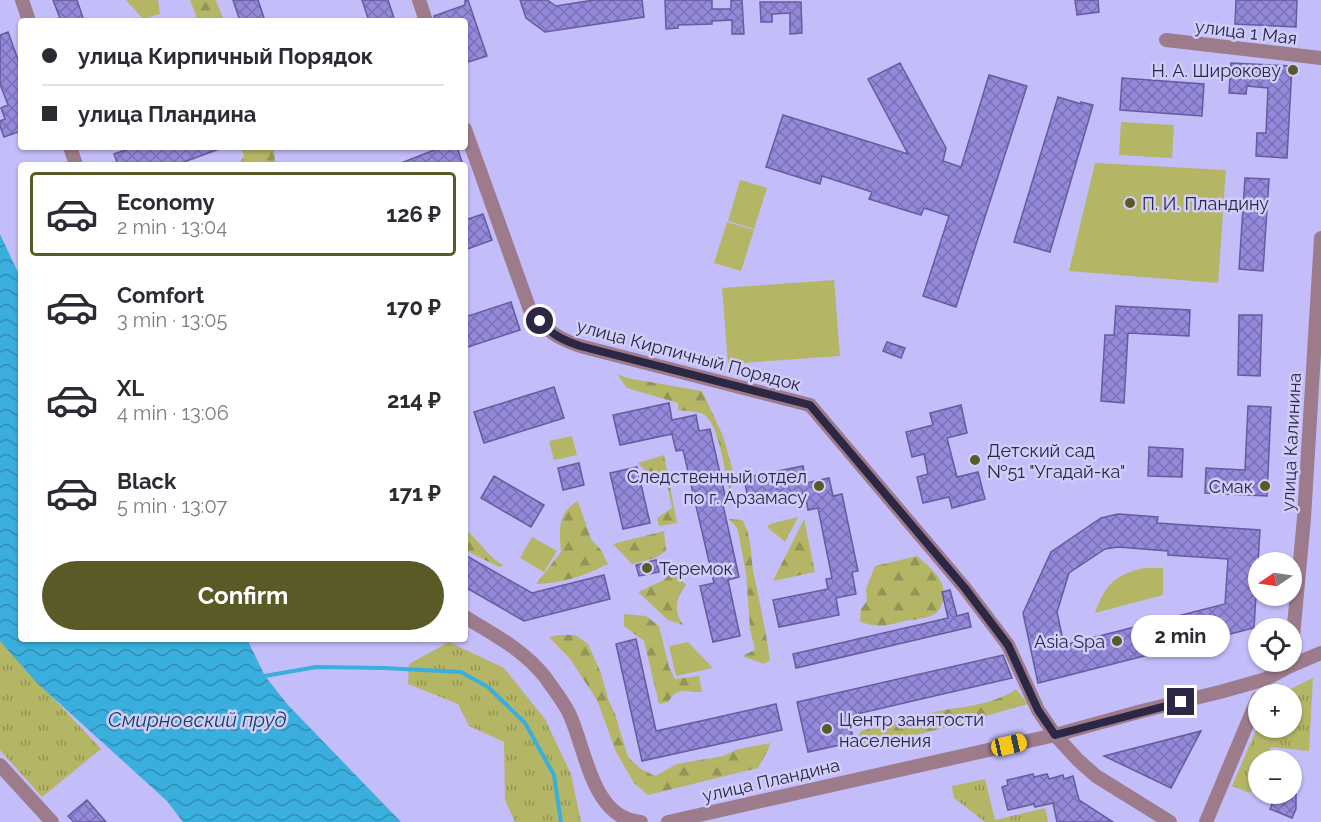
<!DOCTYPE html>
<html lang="en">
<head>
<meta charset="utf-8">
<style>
  body { margin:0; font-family:Raleway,sans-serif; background:#f2f2f3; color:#2b2b33; height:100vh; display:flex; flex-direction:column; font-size:22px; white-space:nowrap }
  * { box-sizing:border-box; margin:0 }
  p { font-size:20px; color:#7c7c81 }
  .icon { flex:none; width:33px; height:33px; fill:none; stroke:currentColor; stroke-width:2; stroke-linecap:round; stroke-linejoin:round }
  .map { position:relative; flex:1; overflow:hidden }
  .side { position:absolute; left:18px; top:162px; width:450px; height:480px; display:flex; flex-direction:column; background:#fff; border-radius:6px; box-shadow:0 2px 4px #0004 }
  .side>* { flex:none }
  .top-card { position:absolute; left:18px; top:18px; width:450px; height:132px; border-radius:6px; box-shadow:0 2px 4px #0004; display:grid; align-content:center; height:132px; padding:0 24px; background:#fff }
  .needle { width:39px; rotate:257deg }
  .fabs { position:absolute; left:1248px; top:552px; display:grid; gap:12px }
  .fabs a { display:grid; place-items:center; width:54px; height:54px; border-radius:50%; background:#fff; box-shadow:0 2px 4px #0004; font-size:30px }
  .end { position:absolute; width:27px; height:27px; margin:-14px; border:8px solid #2b2744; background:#fff; box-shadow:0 0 0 3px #fff }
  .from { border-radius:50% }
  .bubble { position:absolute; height:42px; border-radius:21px; background:#fff; box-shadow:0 2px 4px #0004; font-size:20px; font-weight:700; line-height:42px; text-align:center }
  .car { position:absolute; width:18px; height:36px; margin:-18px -9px; border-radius:8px; box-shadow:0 0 4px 2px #0007; background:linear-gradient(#f5c518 24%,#345 0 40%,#f5c518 0 76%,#345 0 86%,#f5c518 0) }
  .top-card b { display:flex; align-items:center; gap:21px; height:57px; font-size:22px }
  .top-card b+b { border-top:2px solid #e1e1e2 }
  .top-card i { width:15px; height:15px; background:#2b2b33 }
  ul { padding:10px 0 0; list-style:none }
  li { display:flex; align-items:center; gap:18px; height:84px; margin:0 12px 9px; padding:0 12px; border:3px solid transparent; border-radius:6px }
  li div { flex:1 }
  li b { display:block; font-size:22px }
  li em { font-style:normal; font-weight:700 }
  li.on { border-color:#5a5a27 }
  li>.icon { width:54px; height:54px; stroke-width:1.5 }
  .cta { display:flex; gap:12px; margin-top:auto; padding:12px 24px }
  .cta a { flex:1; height:69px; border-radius:36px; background:#5a5a27; color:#fff; font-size:24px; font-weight:700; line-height:69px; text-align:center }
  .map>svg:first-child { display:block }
  .grass { fill:url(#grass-tufts) }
  .forest { fill:url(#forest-firs) }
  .park { fill:#b5b665 }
  .water { fill:url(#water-waves) }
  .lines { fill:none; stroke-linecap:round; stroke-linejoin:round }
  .stream { stroke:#3aaedc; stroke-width:4 }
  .building { fill:url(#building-cross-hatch); stroke:#655b9e; stroke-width:1.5; fill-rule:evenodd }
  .minor { stroke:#9d7b8b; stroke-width:14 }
  .route { stroke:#2b2744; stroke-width:8 }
  .poi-dot { fill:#5a5a27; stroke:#d1cdfa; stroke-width:2 }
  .labels { text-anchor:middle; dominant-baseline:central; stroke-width:5; stroke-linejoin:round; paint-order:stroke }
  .street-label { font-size:18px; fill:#2b2744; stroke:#d1cdfa }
  .poi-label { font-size:18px; fill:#2b2744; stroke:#d1cdfa; text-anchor:end }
  .water-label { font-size:20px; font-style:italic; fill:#124356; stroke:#d1cdfa }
</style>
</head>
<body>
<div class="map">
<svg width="1321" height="822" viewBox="0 0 1321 822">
  <defs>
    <pattern id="grass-tufts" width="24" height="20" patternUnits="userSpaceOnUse" patternTransform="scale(1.5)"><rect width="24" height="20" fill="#b5b665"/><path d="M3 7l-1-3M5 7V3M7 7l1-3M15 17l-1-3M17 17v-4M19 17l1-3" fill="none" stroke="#939455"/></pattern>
    <pattern id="forest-firs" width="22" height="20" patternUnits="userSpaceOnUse" patternTransform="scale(1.5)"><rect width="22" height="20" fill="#b5b665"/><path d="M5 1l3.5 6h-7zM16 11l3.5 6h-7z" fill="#939455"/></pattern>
    <pattern id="water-waves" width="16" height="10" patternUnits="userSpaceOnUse" patternTransform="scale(1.5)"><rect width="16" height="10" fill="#3aaedc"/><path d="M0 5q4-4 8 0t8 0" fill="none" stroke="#318eb4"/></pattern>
    <pattern id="building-cross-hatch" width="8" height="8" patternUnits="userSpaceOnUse" patternTransform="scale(1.5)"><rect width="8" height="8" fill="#9589dc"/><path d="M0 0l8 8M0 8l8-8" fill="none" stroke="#7a70b4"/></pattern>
  </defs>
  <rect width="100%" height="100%" fill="#c3bdf9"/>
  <path class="grass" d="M0,641L101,749L42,797L0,750Z
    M449,642L504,668L545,719L571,774L581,822H515L505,800L504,742L469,726L458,704L408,684L409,664Z
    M1313,678L1309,751L1271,747L1265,760H1258V774L1250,793L1232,786L1258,726L1292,728V694H1280Z
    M985,779L995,820L1045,808L1048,822H985L954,798L952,786Z"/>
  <path class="forest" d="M190,0H216L224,21H198Z
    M240,147H274L275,165H238L244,156Z
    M617,374L627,378L702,391L723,436L735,478L729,491C726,475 718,420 703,414C696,411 686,411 678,410V403L627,388Z
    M664,455L677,523L659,526L657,518L672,508L666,479H653L638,463Z
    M578,501L591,539L601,550L608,564C586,575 561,584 536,584L561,552C559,531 557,513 578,501Z
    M729,519L742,520C753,537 750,557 754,575C760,604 766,632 770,660L764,664L742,656L755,650L750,629L746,574L739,536L737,528Z
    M804,519L815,572L773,581Z
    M465,530C480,540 488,558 504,565L499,567L465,550Z
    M664,531L666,551L655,558L632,564L613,544Z
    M917,556C931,568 948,581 943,601C941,606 940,610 936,613C928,619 914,619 905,621C889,625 875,629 860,621L861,609L867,601L866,589L875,566Z
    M671,572H674L686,585C676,597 673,611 683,625L668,620L638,592L664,580Z
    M624,614L646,616L659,626L669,667L675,679L699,676L702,692C685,693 679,685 668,702L659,704L644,641L624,626Z
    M559,635H575L588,644L601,673L608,699L615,714L628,757L641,769L655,776L677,764L723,756L738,749L770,743L768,750L758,768L648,795L634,783L616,752L597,700L570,659L549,637Z
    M1016,689L1028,704C973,719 918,738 861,745L858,737L861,731C884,725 907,719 930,713C959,706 990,707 1016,689Z"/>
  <path class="park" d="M126,0H158L160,14L143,19Z
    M1121,122L1174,125L1172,158L1119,155Z
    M1095,163L1226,170L1218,283L1069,271Z
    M740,180L767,188L754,229L728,221Z
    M727,222L754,230L741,271L714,263Z
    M834,280L840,356L728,364L722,288Z
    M572,436L577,455L554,460L549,441Z
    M798,517L785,542L767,527L770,524Z
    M532,537L557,551L544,572L520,558Z
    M1144,568H1163V595L1095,613C1105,585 1114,575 1144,568Z
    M688,642L713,668L676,676L669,646Z"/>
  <path class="water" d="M0,234L21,279V639H247L265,676L288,705L401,822H183L167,801L37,683L0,641Z"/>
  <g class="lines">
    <path class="stream" d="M265,676L316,667L384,668L461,672L488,687L525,723L554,775L561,822"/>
  </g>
  <path class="building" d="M53,0H77L84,21H61Z
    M233,0H258L265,21H240Z
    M362,0H388L395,21H369Z
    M465,0H468L487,56L465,63V21H435L434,16L465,5Z
    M520,0H547L556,6L594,0H642L644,17L545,32L526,18Z
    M665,0H712V9H731V0H742L744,34H732V20L712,21V24L678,25V28L666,29Z
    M1075,0H1098L1099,12L1077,15Z
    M1236,0H1297L1296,27L1235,24Z
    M760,2H801L802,33L790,34V13L772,14V22H761Z
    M8,32L21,68V131L4,137L0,126V121L5,119L1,108L8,105L0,84V35Z
    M900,63L946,148L943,161L961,167L989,75L1027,86L956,307L923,296L949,216L924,208L921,215L869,199L872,192L822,176L820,184L766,167L783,115L908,154L868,79Z
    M1231,63L1292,66L1287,158L1256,156L1257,133H1266L1268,88L1247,86L1246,94L1229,93Z
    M1122,78L1204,84L1202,116L1120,110Z
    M1058,97L1081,104V102L1093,105L1050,252L1014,242Z
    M134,147H222V148L176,165H118L114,154Z
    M442,147H457L463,165H396Z
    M1245,178L1269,179L1263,271L1239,269Z
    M483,214L492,240L465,250V220Z
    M511,302L520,330L465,348V317Z
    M1116,306L1190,310L1189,336L1128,333L1124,403L1101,401L1105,335H1114Z
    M1239,315H1262L1260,376L1238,375Z
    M887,342L905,348L901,358L883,351Z
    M554,387L564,418L484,443L474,412Z
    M669,403L672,420L696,415L699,431L710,429L727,504L723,505L739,577L728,580L740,636L713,642L700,586L714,583L683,450L676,451L672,434L620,445L613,415Z
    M961,405L967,433L947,438L957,477L978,472L985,499L952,508L949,497L923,503L917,477L928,474L924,454L912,457L906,432L933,425L930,413Z
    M1248,406L1271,407L1267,496L1205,493L1206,468L1245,470Z
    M1149,447L1183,449L1182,477L1148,476Z
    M579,463L584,485L563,490L558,468Z
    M803,466L806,483L829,478L833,496L842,494L858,571L852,572L856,594L836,598L839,615L779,627L773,600L828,589L826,579L832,578L818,508L808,510L805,493L749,504L744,478Z
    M637,467L650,523L623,529L610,473Z
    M494,476L544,505L531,527L481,498Z
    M1118,514L1158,517L1157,523L1260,530L1254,628L1038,683L1023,613L1051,552L1101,518ZM1118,547L1168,551V555L1228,559L1225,604L1064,645L1057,612L1069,573L1105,549Z
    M465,555L532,593L604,575L610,599L524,621L465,587Z
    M656,560L659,572L639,576L636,565Z
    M950,590L957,616L968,613L971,627L796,668L793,654L948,618L942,592Z
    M636,639L656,731L776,704L782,730L642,761L616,644Z
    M1003,655L1012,678L848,716L854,742L808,752L797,702Z
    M1201,731L1171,788L1104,756Z
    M1033,774L1034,777L1047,774L1049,779L1063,775L1064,779L1073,776L1079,800L1113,822H1057L1053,803L1035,807L1034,804L1008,810L1002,787L1008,785L1007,780Z
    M1276,794H1296V809L1292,818L1270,809Z
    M87,800L106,822H74L68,816Z"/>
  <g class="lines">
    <path class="minor" d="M22,0L29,21
      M419,0L426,21
      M1166,40L1321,58
      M465,129L530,310C548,331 554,337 580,346L810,405L964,587L1008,645L1038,710L1055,735L1078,760L1096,776L1170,822
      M70,147L76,165
      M465,617C493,634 524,650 545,677C553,688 562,700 568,711C586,747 591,819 641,822
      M1292,647L1304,518L1321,238
      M0,765L52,822
      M668,822L1055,735L1142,711L1220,692L1266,679L1288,667L1321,653
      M1206,822L1258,698"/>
  </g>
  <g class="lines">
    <path class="route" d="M540,321C552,335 563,340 580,346L810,405L964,587L1008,645L1038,710L1055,735L1181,702"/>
  </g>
  <g class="poi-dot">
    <circle cx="1293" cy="70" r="6"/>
    <circle cx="1130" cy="203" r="6"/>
    <circle cx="975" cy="460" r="6"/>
    <circle cx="819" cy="486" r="6"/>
    <circle cx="1265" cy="486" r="6"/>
    <circle cx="647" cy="568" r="6"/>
    <circle cx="1117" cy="641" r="6"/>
    <circle cx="827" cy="729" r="6"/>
  </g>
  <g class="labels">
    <g class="street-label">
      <text transform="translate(1246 32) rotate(7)">улица 1 Мая</text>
      <text transform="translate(689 355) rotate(15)">улица Кирпичный Порядок</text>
      <text transform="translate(1291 442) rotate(-87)">улица Калинина</text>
      <text transform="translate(771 780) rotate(-13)">улица Пландина</text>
    </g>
    <g class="poi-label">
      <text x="1281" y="70">Н. А. Широкову</text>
      <text x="1142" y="203" text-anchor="start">П. И. Пландину</text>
      <text x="987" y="450" text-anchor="start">Детский сад<tspan x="987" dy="21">№51 "Угадай-ка"</tspan></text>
      <text x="807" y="476">Следственный отдел<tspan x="807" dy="21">по г. Арзамасу</tspan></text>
      <text x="1253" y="486">Смак</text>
      <text x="659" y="568" text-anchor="start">Теремок</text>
      <text x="1105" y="641">Asia Spa</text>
      <text x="839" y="719" text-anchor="start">Центр занятости<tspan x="839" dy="21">населения</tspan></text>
    </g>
    <g class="water-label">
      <text x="197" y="720">Смирновский пруд</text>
    </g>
  </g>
</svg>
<div class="fabs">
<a><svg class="needle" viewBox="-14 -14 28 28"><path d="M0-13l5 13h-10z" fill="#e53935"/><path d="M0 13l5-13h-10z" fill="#7c7c81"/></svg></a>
<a><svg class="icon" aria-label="locate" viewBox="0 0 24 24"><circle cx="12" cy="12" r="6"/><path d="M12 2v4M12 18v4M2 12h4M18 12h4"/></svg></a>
<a>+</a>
<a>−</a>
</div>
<i class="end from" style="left:540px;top:321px"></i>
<i class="end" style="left:1181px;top:702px"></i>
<div class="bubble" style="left:1131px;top:615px;width:99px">2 min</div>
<i class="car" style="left:1009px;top:745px;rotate:77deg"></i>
<div class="top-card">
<b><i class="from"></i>улица Кирпичный Порядок</b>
<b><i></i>улица Пландина</b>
</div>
<section class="side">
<ul>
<li class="on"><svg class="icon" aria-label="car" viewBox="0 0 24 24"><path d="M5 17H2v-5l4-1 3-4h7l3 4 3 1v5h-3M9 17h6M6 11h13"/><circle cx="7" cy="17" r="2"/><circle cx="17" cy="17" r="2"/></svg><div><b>Economy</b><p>2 min · 13:04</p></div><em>126 ₽</em></li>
<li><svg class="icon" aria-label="car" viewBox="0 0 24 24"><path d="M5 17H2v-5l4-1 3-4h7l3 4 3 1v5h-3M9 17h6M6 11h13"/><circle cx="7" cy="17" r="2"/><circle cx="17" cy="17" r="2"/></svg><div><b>Comfort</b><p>3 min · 13:05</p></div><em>170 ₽</em></li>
<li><svg class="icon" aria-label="car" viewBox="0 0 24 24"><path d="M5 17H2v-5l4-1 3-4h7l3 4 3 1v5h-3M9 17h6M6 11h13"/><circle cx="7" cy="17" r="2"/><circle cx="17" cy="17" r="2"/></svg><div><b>XL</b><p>4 min · 13:06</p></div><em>214 ₽</em></li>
<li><svg class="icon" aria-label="car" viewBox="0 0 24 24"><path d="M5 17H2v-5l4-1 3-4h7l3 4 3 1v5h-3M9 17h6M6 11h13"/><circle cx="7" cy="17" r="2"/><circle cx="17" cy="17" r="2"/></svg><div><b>Black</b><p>5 min · 13:07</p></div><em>171 ₽</em></li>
</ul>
<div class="cta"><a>Confirm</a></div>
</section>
</div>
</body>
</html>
